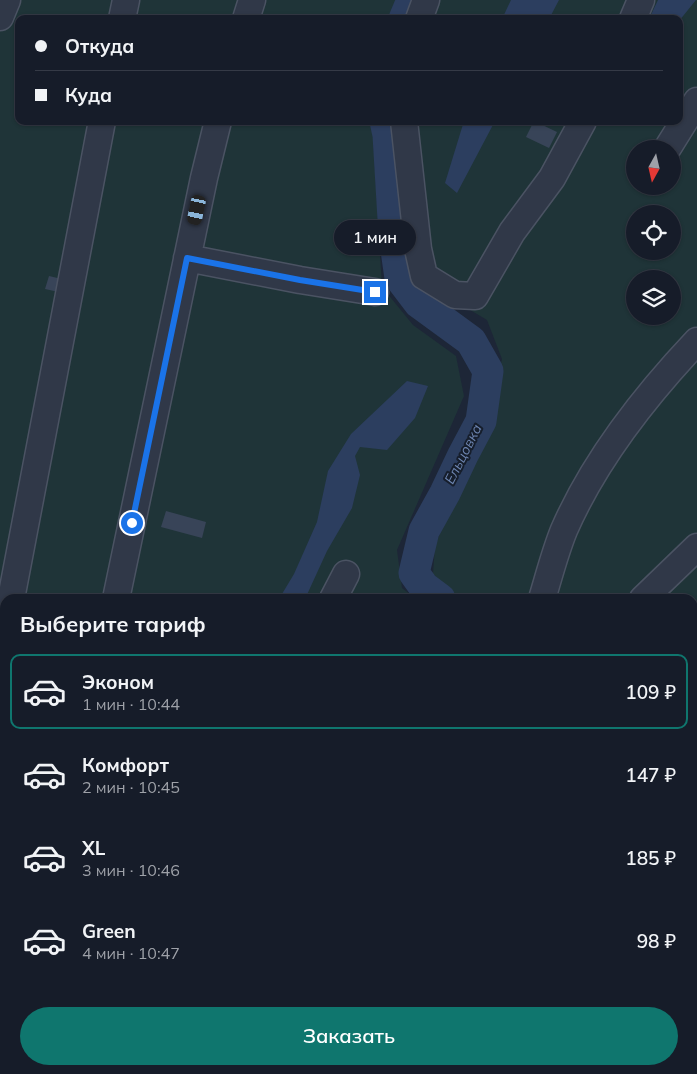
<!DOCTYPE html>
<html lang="ru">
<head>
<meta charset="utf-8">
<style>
  body { margin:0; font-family:Mulish,sans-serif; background:#232935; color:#f1f3f6; height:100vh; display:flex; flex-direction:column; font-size:19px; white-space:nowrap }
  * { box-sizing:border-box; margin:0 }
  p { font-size:16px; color:#9ea1a8 }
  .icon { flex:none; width:28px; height:28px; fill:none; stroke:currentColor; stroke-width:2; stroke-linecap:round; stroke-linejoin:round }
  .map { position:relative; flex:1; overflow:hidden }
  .drawer { position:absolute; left:0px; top:594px; width:698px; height:481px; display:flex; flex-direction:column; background:#161c29; border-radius:15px 15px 0 0; box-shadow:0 1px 4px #0004,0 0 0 1px #353a46 }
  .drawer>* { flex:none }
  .guide { position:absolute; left:15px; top:15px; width:668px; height:110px; border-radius:10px; box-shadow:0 1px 4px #0004,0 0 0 1px #353a46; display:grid; align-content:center; height:110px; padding:0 20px; background:#161c29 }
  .needle { width:32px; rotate:188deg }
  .tools { position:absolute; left:626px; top:140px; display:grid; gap:10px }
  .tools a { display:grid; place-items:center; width:55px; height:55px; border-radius:50%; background:#161c29; box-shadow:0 1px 4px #0004,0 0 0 1px #353a46; font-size:25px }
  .end { position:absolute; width:22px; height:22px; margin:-11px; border:6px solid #1a73e8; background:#fff; box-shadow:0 0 0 2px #fff }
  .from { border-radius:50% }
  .bubble { position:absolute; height:35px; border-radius:18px; background:#161c29; box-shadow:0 1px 4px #0004,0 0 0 1px #353a46; font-size:16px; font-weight:600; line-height:35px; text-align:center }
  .car { position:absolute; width:15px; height:30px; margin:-15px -8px; border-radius:6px; box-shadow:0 0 4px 1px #0007; background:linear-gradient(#222 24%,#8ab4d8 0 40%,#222 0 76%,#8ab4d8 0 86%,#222 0) }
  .guide b { display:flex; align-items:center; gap:18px; height:48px; font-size:19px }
  .guide b+b { border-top:1px solid #353a46 }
  .guide i { width:12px; height:12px; background:#f1f3f6 }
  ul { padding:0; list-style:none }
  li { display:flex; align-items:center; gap:15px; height:75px; margin:0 10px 8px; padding:0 10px; border:2px solid transparent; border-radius:10px }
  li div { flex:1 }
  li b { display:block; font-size:19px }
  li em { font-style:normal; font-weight:600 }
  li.current { border-color:#0f766e }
  li>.icon { width:45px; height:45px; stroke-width:1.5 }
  h2 { padding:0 20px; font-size:22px; line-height:60px }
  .button { display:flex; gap:10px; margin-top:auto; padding:10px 20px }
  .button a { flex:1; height:58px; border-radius:30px; background:#0f766e; color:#fff; font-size:20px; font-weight:600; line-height:58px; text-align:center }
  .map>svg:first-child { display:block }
  .green { fill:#1f3438; fill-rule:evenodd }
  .water { fill:#2c3e5f }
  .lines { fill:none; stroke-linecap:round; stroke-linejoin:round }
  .river { stroke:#2c3e5f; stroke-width:31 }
  .building { fill:#384458 }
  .minor-casing { stroke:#4b5363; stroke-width:29 }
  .minor { stroke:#303848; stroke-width:26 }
  .route { stroke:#1a73e8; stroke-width:6 }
  .labels { text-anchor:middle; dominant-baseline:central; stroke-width:4; stroke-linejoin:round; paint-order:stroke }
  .water-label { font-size:14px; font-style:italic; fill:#6e86b2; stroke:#161e2c }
</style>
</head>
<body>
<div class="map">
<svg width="697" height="1074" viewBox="0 0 697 1074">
  <rect width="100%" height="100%" fill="#1d2637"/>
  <path class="green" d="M0,0H396L388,19H19V121H372L382,287L413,325L456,356L464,396L397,550L402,588L416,599H5V1070H439L443,1074H0Z
    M418,0H697V1074H605L599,1070H692V599H458L433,574L435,545L485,432L502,359L487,320L408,273L396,121H679V19H412ZM635,149H672V186H635ZM635,214H672V251H635ZM635,279H672V316H635Z"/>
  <path class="water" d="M511,0H559L549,19H502Z
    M658,0H696L679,21V19H649Z
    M464,121H495L457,193L445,183Z
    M407,381L428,386L415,418L387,450L360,447L355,456L360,475L352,508L327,551L305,599H279L294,574L317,522L328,471L351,434Z"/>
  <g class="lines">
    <path class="river" d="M404,19L412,0
      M385,121L388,135L394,236L400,278L419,303L471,341L488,371L481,421L463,455L445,493L424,531L414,573L424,587L440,599
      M486,1070L503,1074"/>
  </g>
  <path class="building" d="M534,121L557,132L549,148L526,137Z
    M49,276L66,280L63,293L45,289Z
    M166,511L206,522L202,538L161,527Z
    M0,756L5,757L3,774L0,773Z"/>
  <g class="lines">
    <g class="minor-casing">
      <path id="minor" d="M0,17L7,0
        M122,19L126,0
        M246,19L252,0
        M419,19L426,0
        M633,19L641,0
        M404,121L418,249L424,276L455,295L475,296L512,232L552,178L583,121
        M667,149L697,101
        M187,258L300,280L375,292
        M11,599L102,121
        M116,599L204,178L218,121
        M333,599L346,574
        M542,599C549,576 555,552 564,530C595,459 644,397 697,341
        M643,599L697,547
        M0,650L5,626
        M0,920L5,921
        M692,956L697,951
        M87,1074L88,1070
        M302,1074L304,1070"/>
    </g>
    <use href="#minor" class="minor"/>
  </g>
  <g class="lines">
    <path class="route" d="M132,523L187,258L300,280L375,292"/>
  </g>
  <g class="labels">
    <g class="water-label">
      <text transform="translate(463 454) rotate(-63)">Ельцовка</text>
    </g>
  </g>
</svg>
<div class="tools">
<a><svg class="needle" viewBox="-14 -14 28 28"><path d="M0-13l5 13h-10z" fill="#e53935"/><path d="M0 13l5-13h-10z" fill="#9ea1a8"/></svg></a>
<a><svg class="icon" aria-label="locate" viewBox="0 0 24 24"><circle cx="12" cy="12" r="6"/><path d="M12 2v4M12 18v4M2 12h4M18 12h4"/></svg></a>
<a><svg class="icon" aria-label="layers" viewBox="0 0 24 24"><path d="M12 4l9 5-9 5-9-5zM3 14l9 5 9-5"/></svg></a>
</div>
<i class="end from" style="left:132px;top:523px"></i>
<i class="end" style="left:375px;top:292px"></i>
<div class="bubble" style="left:334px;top:220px;width:82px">1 мин</div>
<i class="car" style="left:197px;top:210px;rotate:192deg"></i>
<div class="guide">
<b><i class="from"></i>Откуда</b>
<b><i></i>Куда</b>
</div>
<section class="drawer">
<h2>Выберите тариф</h2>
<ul>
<li class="current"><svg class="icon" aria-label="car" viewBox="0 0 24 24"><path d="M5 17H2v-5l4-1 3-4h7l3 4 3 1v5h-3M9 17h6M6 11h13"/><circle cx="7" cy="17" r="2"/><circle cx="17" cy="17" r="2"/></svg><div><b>Эконом</b><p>1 мин · 10:44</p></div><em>109 ₽</em></li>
<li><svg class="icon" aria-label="car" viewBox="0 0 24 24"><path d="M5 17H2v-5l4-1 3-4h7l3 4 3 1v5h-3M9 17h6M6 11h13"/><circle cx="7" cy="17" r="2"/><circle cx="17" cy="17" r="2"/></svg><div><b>Комфорт</b><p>2 мин · 10:45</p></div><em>147 ₽</em></li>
<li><svg class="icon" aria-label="car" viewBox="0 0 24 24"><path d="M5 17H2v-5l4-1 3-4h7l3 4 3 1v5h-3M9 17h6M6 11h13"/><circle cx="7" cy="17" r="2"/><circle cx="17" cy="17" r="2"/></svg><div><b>XL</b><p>3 мин · 10:46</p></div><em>185 ₽</em></li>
<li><svg class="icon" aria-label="car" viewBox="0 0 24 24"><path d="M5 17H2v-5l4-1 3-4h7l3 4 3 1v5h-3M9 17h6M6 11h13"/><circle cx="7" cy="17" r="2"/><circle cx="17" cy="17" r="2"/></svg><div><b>Green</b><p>4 мин · 10:47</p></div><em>98 ₽</em></li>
</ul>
<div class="button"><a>Заказать</a></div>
</section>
</div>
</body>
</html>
